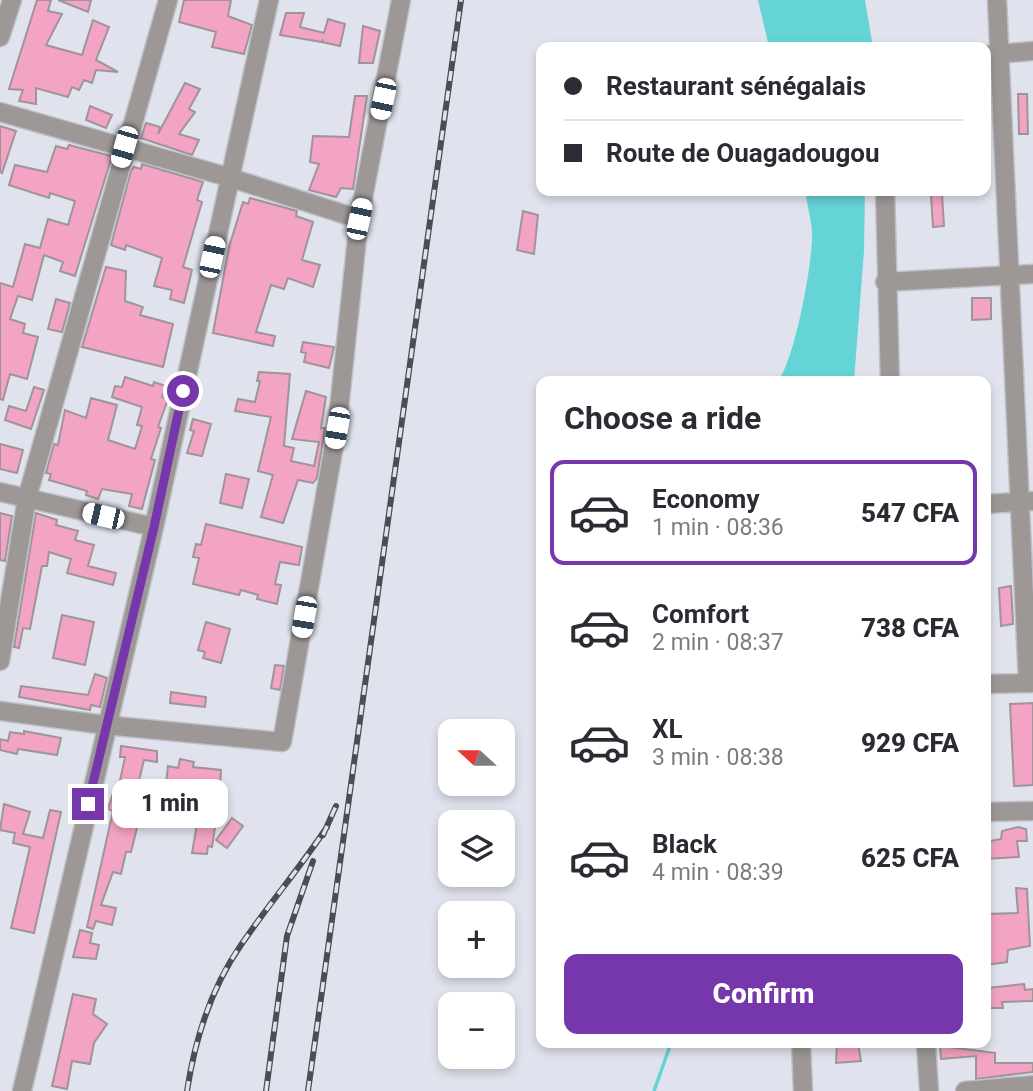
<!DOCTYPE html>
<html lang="en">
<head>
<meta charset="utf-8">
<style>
  body { margin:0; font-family:Roboto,sans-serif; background:#f2f2f3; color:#2b2b33; height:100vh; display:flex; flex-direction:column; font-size:26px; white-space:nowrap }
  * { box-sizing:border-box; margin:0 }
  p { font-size:23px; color:#7c7c81 }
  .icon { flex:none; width:38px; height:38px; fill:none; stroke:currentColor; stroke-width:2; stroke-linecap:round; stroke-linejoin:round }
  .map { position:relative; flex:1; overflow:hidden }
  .panel { position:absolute; left:536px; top:376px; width:455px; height:672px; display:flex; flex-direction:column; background:#fff; border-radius:14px; box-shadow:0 4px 10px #0003 }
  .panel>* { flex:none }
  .banner { position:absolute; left:536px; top:42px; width:455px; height:154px; border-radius:14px; box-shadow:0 4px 10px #0003; display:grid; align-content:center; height:154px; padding:0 28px; background:#fff }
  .needle { width:46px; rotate:291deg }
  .buttons { position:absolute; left:438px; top:719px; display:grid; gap:14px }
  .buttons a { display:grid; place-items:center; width:77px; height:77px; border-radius:14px; background:#fff; box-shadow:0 4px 10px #0003; font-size:35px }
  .end { position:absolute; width:32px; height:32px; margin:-16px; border:9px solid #7637ac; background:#fff; box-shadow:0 0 0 4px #fff }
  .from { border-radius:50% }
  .bubble { position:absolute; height:49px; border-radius:14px; background:#fff; box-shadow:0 4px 10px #0003; font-size:23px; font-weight:800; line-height:49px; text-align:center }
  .car { position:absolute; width:21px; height:42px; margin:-21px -10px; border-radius:9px; box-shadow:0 0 5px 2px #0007; background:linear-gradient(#fff 24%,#345 0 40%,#fff 0 76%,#345 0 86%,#fff 0) }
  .banner b { display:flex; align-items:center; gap:24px; height:66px; font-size:26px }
  .banner b+b { border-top:2px solid #e1e1e2 }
  .banner i { width:18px; height:18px; background:#2b2b33 }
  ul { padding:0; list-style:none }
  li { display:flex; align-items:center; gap:21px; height:105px; margin:0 14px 10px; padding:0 14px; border:4px solid transparent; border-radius:14px }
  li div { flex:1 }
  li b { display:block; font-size:26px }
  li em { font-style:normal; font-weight:800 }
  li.on { border-color:#7637ac }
  li>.icon { width:63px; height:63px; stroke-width:1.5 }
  h2 { padding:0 28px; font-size:32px; line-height:84px }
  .primary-button { display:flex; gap:14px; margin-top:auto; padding:14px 28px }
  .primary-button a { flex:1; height:80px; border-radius:14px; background:#7637ac; color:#fff; font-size:28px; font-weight:800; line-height:80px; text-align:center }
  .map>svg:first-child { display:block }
  .water { fill:#65d4d6 }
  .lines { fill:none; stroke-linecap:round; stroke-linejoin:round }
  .stream { stroke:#65d4d6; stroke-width:3.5 }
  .building { fill:#f3a3c3; stroke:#9f9498; stroke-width:2 }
  .minor-casing { stroke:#bdc0c8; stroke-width:21 }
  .minor { stroke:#9d9896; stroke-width:18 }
  .rail-casing { stroke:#4b4d51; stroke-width:6 }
  .rail { stroke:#e0e3ed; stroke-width:3.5; stroke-dasharray:10; stroke-linecap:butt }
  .route { stroke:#7637ac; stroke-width:9 }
</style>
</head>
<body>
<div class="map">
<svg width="1033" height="1091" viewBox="0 0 1033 1091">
  <rect width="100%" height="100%" fill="#e0e3ed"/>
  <path class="water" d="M758,0H865L873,47H769Z
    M805,191H865L864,251L854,381H778C795,358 811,270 812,239C813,224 807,206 805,191Z"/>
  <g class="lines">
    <path class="stream" d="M654,1091L671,1043"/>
  </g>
  <path class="building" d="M37,0H51L48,11L62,14L46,45L82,55L93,20L109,27L96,60L118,72L96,70L92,83L84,80L79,90L72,87L68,97L36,88V104L19,101L23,90L9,89Z
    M58,0H91L88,12Z
    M184,0H231L228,16L252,25L244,54L212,47L216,32L179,22Z
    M286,13H304L300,27L324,33L328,19L345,24L340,46L322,42L323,39L322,42L280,35Z
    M363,26L380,31L373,63H359Z
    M185,83L200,89L189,109L195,112L179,134L199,140L192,155L141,138L146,123L160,127L158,134Z
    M1018,94H1027L1028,134H1019Z
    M355,96H367L353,189L341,188L336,197L309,190L319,164L310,162L313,136L349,137Z
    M90,106L112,115L106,128L86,120Z
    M0,126L16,131L2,173L0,172Z
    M69,145L111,156V159L75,276L60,271L63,262L44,255L32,300L18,296L10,319L25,324L23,333L38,337L27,379L10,374L3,400L0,399V283L13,287L25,244L40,248L48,219L68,225L75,201L50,193L49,198L9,185L15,165L47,172L56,146L67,149Z
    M142,164L203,182L197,200L202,202L183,267L192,270L184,303L170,299L172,290L154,286L162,258L126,245L125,250L111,245L131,171L134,167L141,169Z
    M942,194L944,226L933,227L931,195Z
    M250,198L297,211L296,216L313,222L302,260L320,265L313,287L288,278L284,289L271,285L256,332L275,336L273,346L213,333L229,247L243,202L248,204Z
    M523,211L538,215L534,254L517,250Z
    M106,267L126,271L125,301L143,307L140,315L173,324L163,367L82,347Z
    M972,298H991V319L972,320Z
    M56,299L70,303L62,332L48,329Z
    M303,342L334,347L329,368L304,362L306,353L301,352Z
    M259,372L290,374L284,446L294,448L291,461L314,466L319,442L292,439L306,391L326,397L321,428H325L317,478L313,483L298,480L283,523L261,517L273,475L258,471L271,417L235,411L238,399L255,402L260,381H257Z
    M125,377L153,386L154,382L166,386L162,397L168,399L158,427L161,428L151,459L155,460L142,509L129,506L132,494L102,489L98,499L86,495L87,491L49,480L51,474L46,473L54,444L58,445L65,410L86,418L91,398L117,405L108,440L135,449L142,426L137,425L142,407L112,397L115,386L122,387Z
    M34,387L44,390L31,429L5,420L9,406L26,411Z
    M193,419L211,424L202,456L187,453L194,431L190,430Z
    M0,444L23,450L17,473L0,469Z
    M226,474L249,479L242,508L220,503Z
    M0,513L12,516L5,561L0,560Z
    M36,513L57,520L56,525L78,531L75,540L94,545L88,566L116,573L113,585L67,573L71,559L49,552L47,566H42L30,629L23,628L19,648L14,647Z
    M206,524L302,547L299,565L280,562L275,584L281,585L277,604L257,599L258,595L241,590L239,595L193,584L199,558L193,557L196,544L201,545Z
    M1011,586L1013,624L1001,626L999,588Z
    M62,615L94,622L85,665L53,658Z
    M206,622L230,629L221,663L203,658L205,652L198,650Z
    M275,665L284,666L280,690L271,688Z
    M95,674L107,678L100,707L91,705L90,710L19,697L21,686L88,695Z
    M171,692L206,697L205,707L170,703Z
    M1033,703V785L1014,786L1010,704Z
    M24,731L61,738L57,755L18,749L17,754L0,750V739L8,741L10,732L24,734Z
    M121,746L157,751V762L144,760L135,797L164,801L168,766L178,768L180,759L194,762L193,767L221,770L220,789L212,787L207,804L166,802L163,819L140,816L131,852H126L121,874L113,872L101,905L116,908L112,925L96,921L93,929L87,927L113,811L108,809L113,793L117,795L125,757H120Z
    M4,804L30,812L23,834L43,838L50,810L61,812L34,933L11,928L30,847L13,843L15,833L0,830Z
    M199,812L217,815L212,847L208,846L207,854L192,853Z
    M232,818L243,826L227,848L216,840Z
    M1018,827L1026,829L1027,841H1017L1019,857L985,859V842L1001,839L1002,831Z
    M1016,888L1027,889L1030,946L1008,950L1007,962L985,965V914L1018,913Z
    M80,930L92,933L90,943L99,945L96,959L73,957Z
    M1024,984L1025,990L1033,989V1001L1002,1002L1003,1008H987V988Z
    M73,994L96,999L93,1014L107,1024L94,1043L90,1064L72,1061L67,1089L52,1086Z
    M837,1043H858L861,1061L836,1063Z
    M940,1046L995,1053V1063H1033V1072L976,1079V1056L941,1059Z"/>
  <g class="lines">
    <g class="minor-casing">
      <path id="minor" d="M997,0L1028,683
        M0,37L12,0
        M985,55L1033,51
        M0,112L228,177L359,219
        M885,191L890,382
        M885,282L1033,274
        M0,492L154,527
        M985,504L1033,501
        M0,661L27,498L168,0
        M985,684L1033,683
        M0,711L105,725L282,742L337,428L359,219L401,0
        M985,812L1033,811
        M801,1043L803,1091
        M926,1043L929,1091
        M22,1091L154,527L269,0
        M965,1091L1033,1085"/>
    </g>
    <use href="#minor" class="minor"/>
    <g class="rail-casing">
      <path id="rail" d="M323,835L336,806
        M187,1091C195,1039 211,988 241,945C268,905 300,868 327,827
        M266,1091L287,936L313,861
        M308,1091L461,0"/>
    </g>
    <use href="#rail" class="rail"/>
  </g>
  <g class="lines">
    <path class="route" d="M88,804L154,527L183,391"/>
  </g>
</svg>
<div class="buttons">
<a><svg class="needle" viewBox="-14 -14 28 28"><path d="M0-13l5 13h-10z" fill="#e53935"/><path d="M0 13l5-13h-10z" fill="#7c7c81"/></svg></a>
<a><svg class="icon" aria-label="layers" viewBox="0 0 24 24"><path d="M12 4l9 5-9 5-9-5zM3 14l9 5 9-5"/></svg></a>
<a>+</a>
<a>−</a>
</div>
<i class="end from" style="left:183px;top:391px"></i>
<i class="end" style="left:88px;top:804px"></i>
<div class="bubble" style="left:112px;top:779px;width:116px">1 min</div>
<i class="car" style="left:383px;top:99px;rotate:192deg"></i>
<i class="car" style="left:124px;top:147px;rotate:196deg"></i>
<i class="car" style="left:359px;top:219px;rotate:12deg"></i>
<i class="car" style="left:212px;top:257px;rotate:12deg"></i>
<i class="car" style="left:337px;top:428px;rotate:190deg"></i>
<i class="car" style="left:103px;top:516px;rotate:283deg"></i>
<i class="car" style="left:304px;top:617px;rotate:190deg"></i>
<div class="banner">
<b><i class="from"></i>Restaurant sénégalais</b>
<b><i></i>Route de Ouagadougou</b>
</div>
<section class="panel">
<h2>Choose a ride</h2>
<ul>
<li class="on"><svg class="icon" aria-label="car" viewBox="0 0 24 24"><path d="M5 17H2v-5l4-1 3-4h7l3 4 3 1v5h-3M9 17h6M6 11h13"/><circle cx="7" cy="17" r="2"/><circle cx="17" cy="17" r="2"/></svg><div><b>Economy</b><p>1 min · 08:36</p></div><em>547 CFA</em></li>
<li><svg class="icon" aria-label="car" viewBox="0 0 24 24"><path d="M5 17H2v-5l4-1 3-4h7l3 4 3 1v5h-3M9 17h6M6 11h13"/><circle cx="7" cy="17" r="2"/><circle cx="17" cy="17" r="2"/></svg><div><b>Comfort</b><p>2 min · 08:37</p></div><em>738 CFA</em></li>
<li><svg class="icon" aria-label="car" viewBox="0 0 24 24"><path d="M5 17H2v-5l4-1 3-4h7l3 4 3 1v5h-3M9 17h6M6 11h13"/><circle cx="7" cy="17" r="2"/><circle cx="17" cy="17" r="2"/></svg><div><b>XL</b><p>3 min · 08:38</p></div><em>929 CFA</em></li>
<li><svg class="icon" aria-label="car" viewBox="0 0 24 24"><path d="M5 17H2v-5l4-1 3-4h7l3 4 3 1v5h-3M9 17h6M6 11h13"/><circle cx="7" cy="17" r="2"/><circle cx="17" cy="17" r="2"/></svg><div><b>Black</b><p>4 min · 08:39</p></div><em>625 CFA</em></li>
</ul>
<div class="primary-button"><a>Confirm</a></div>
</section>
</div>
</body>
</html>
